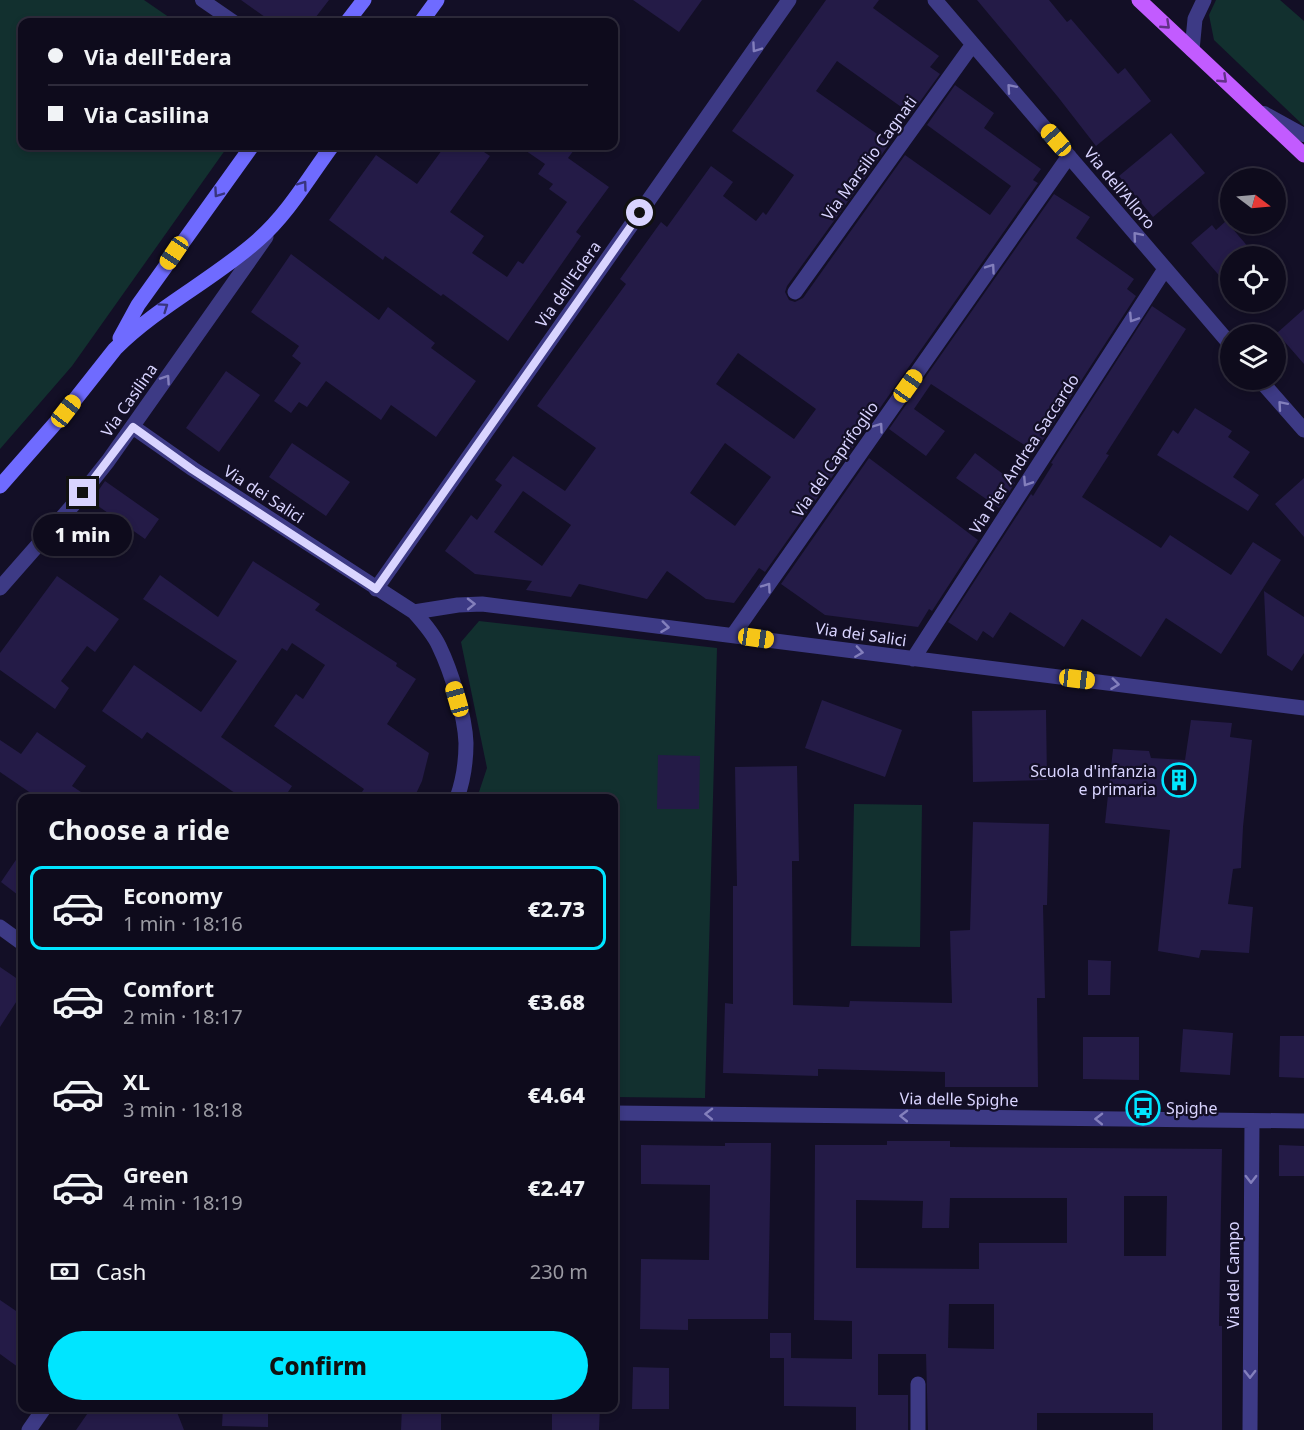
<!DOCTYPE html>
<html lang="en">
<head>
<meta charset="utf-8">
<style>
  body { margin:0; font-family:"Noto Sans",sans-serif; background:#171425; color:#f1f3f6; height:100vh; display:flex; flex-direction:column; font-size:22px; white-space:nowrap }
  * { box-sizing:border-box; margin:0 }
  p { font-size:20px; color:#9b9ba3 }
  .icon { flex:none; width:33px; height:33px; fill:none; stroke:currentColor; stroke-width:2; stroke-linecap:round; stroke-linejoin:round }
  .map { position:relative; flex:1; overflow:hidden }
  .sheet { position:absolute; left:18px; top:794px; width:600px; height:618px; display:flex; flex-direction:column; background:#0e0b1c; border-radius:12px; box-shadow:0 3px 9px #0003,0 0 0 2px #2e2b3b }
  .sheet>* { flex:none }
  .guide { position:absolute; left:18px; top:18px; width:600px; height:132px; border-radius:12px; box-shadow:0 3px 9px #0003,0 0 0 2px #2e2b3b; display:grid; align-content:center; height:132px; padding:0 30px; background:#0e0b1c }
  .needle { width:39px; rotate:106deg }
  .tools { position:absolute; left:1220px; top:168px; display:grid; gap:12px }
  .tools a { display:grid; place-items:center; width:66px; height:66px; border-radius:50%; background:#0e0b1c; box-shadow:0 3px 9px #0003,0 0 0 2px #2e2b3b; font-size:30px }
  .end { position:absolute; width:27px; height:27px; margin:-14px; border:8px solid #d9d4ff; background:#111; box-shadow:0 0 0 3px #111 }
  .from { border-radius:50% }
  .bubble { position:absolute; height:42px; border-radius:21px; background:#0e0b1c; box-shadow:0 3px 9px #0003,0 0 0 2px #2e2b3b; font-size:20px; font-weight:800; line-height:42px; text-align:center }
  .car { position:absolute; width:18px; height:36px; margin:-18px -9px; border-radius:8px; box-shadow:0 0 4px 2px #0007; background:linear-gradient(#f5c518 24%,#345 0 40%,#f5c518 0 76%,#345 0 86%,#f5c518 0) }
  .guide b { display:flex; align-items:center; gap:21px; height:57px; font-size:22px }
  .guide b+b { border-top:2px solid #2e2b3b }
  .guide i { width:15px; height:15px; background:#f1f3f6 }
  ul { padding:0; list-style:none }
  li { display:flex; align-items:center; gap:18px; height:84px; margin:0 12px 9px; padding:0 18px; border:3px solid transparent; border-radius:12px }
  li div { flex:1 }
  li b { display:block; font-size:22px }
  li em { font-style:normal; font-weight:800 }
  li.selected { border-color:#00e5ff }
  li>.icon { width:54px; height:54px; stroke-width:1.5 }
  h2 { padding:0 30px; font-size:27px; line-height:72px }
  .pay { display:flex; align-items:center; gap:15px; height:66px; padding:0 30px; font-size:22px }
  .pay p { margin-inline-start:auto }
  .cta { display:flex; gap:12px; margin-top:auto; padding:12px 30px }
  .cta a { flex:1; height:69px; border-radius:36px; background:#00e5ff; color:#111; font-size:24px; font-weight:800; line-height:69px; text-align:center }
  .map>svg:first-child { display:block }
  .green { fill:#12302f }
  .building { fill:#241b47; fill-rule:evenodd }
  .lines { fill:none; stroke-linecap:round; stroke-linejoin:round }
  .service { stroke:#3d3a85; stroke-width:14 }
  .minor { stroke:#3d3a85; stroke-width:15 }
  .secondary { stroke:#6f6bff; stroke-width:15 }
  .primary { stroke:#c25bff; stroke-width:15 }
  .oneway { stroke:#623188 }
  .oneway2 { stroke:#837fbc }
  .oneway3 { stroke:#38347d }
  .route { stroke:#d9d4ff; stroke-width:8 }
  .labels { text-anchor:middle; dominant-baseline:central; stroke-width:4.5; stroke-linejoin:round; paint-order:stroke }
  .street-label { font-size:16px; fill:#d9d4ff; stroke:#130f26 }
  .poi-label { font-size:16px; fill:#d9d4ff; stroke:#130f26; text-anchor:end }
</style>
</head>
<body>
<div class="map">
<svg width="1304" height="1430" viewBox="0 0 1304 1430">
  <rect width="100%" height="100%" fill="#130f26"/>
  <path class="green" d="M0,0H144L176,22H22V146H228L72,366L0,449Z
    M1216,0H1280L1304,21V126L1214,40L1209,15Z
    M479,621L717,648L705,1098L614,1097V798H477L487,768L461,642Z
    M854,804L922,805L920,947L851,946Z"/>
  <path class="building" d="M241,0H329L312,22H272Z
    M633,0H702L679,32Z
    M826,0H879L873,8L939,56L930,67L940,74L911,114L837,61L816,91L890,143L787,286L785,292L789,300L795,302L803,298L905,155L990,215L1011,186L927,125L955,85L994,113L984,128L1041,169L1033,180L1038,183L873,418L870,415L850,443L854,446L765,572L759,568L734,603L706,599L667,571L647,599L579,584L571,597L526,590L532,581L475,574L445,551L471,515L477,520L502,485L495,480L513,456L565,491L596,448L537,406L626,284L620,279L661,222L667,227L711,166L733,182L723,196L756,221L763,212L766,215L794,175L732,131ZM738,353L816,409L794,439L716,384ZM725,443L771,477L735,526L690,493ZM523,491L571,525L542,566L494,532Z
    M977,0H1049L1067,22L1071,19L1118,74L1125,68L1151,101L1096,146L1058,97Z
    M1171,133L1205,173L1153,217L1119,176Z
    M445,146H475L490,156L450,212L484,236L472,253L507,277L518,261L523,264L567,202L549,189L553,184L538,174L545,164L519,146H577L568,158L609,187L576,232L581,236L508,341L443,294L441,296L385,256L383,260L329,220L376,155L417,184Z
    M1054,194L1090,217L1076,238L1134,279L1127,289L1136,296L1035,452L931,384L914,409L945,431L926,456L889,429Z
    M1226,221L1256,256H1230V288L1191,243L1212,225L1216,230Z
    M291,254L379,320L388,307L435,343L431,348L476,381L436,437L391,405L381,420L326,381L307,407L299,402L291,413L274,401L301,363L292,356L299,346L251,312Z
    M1152,306L1186,329L1106,454L1109,455L1082,497L1161,548L1170,535L1231,575L1253,542L1281,560L1221,654L1166,618L1141,657L1082,619L1064,647L1010,612L993,638L983,631L977,641L948,622L1031,494L1033,496L1053,464L1051,463Z
    M1304,309V364L1277,333Z
    M226,371L260,395L219,452L186,428Z
    M1195,408L1232,431L1228,437L1250,452L1233,477L1259,495L1248,511L1157,455L1173,430L1178,434Z
    M292,443L350,482L326,516L269,477Z
    M975,453L1015,483L999,508L956,478Z
    M869,458L978,540L932,611L929,609L918,627L825,615L781,584Z
    M1304,478V537L1275,504Z
    M105,481L159,519L145,539L91,501Z
    M253,561L320,604L315,610L397,663L396,666L416,679L387,724L429,753L422,781L414,798H358L364,789L274,726L296,694L303,699L325,665L292,643L287,651L282,648L221,737L292,786L284,798H242L147,732L142,739L102,711L134,665L201,712L237,661L143,599L160,575L218,617Z
    M57,576L119,619L95,652L87,646L61,681L69,688L55,709L0,670V653Z
    M1264,591L1304,617V653L1292,671L1267,655Z
    M822,700L902,730L885,777L805,748Z
    M1046,710L1047,780L973,782L972,711Z
    M1191,720L1232,723L1230,737L1252,740L1243,827L1241,868L1233,869L1228,904L1253,907L1249,953L1201,950L1199,958L1158,951L1170,830L1105,823L1113,749L1149,751L1151,758L1185,760Z
    M37,732L86,766L72,786L90,798H38L0,772V740L21,754Z
    M658,755L700,756L699,809H657Z
    M797,766L799,861H792L793,1005L849,1007L850,1001L952,1003L950,931L970,930L973,822L1049,824L1047,905H1043L1045,998H1037L1038,1087H945V1072L818,1069V1076L723,1073L725,1003L733,1004V886H737L735,767Z
    M22,851V898L1,882Z
    M1088,960L1111,961L1110,995H1088Z
    M0,967L22,982V993L0,1027Z
    M1183,1029L1233,1033L1230,1075L1180,1072Z
    M1280,1036H1304V1078L1279,1077Z
    M1083,1037H1139V1080L1083,1079Z
    M887,1141H950V1147L1222,1149L1219,1326H1222V1430H1153V1413H1037V1430H928L926,1354H878V1395H908V1430H856V1407L784,1406V1358H770V1333H791V1358L852,1359V1321L814,1320L815,1145H887ZM1124,1196H1167L1166,1256H1124ZM950,1198H1067V1243H979V1269L856,1268V1200L923,1201L922,1228H949ZM949,1304H994V1349L948,1348Z
    M725,1143H771L768,1319H688V1330L640,1329L641,1259L709,1260L710,1185L641,1184V1145L725,1146Z
    M1279,1145L1304,1146V1176H1279Z
    M0,1300L22,1315V1370L0,1354Z
    M633,1367L669,1368V1409H632Z
    M92,1407H175L184,1430H76Z
    M223,1407H268V1427L222,1426Z
    M402,1407H441V1430H401Z
    M552,1407H600L599,1430H552Z"/>
  <g class="lines">
    <path class="service" d="M202,0L234,22
      M1264,113L1304,135"/>
    <path class="minor" d="M935,0L1230,344
      M1192,50L1195,19L1204,0
      M795,292L973,44
      M1260,380L1304,430
      M133,427L193,469L414,612C423,622 433,633 439,646C451,671 465,715 466,743C466,762 463,781 457,798
      M0,588L73,505L108,461L266,237
      M376,589L789,0
      M414,612L458,605L482,604L1304,708
      M733,635L1069,156
      M913,659L1165,269
      M0,927L22,943
      M614,1113L1304,1121
      M29,1430L45,1407
      M918,1430V1384
      M1250,1430L1252,1121"/>
    <path class="secondary" d="M347,22L364,0
      M421,22L437,0
      M120,338L138,305L252,146
      M0,486L66,411L115,349C158,306 213,280 258,240C288,214 309,177 332,146"/>
    <path class="primary" d="M1139,0L1304,155"/>
  </g>
  <defs><path id="oneway-chevron" d="M-2-3.5L2.5 0L-2 3.5" fill="none" stroke-width="1.6" stroke-linecap="round" stroke-linejoin="round" transform="scale(1.5)"/></defs>
  <g class="oneway">
    <use href="#oneway-chevron" transform="translate(1166 25) rotate(43)"/>
    <use href="#oneway-chevron" transform="translate(1223 79) rotate(43)"/>
  </g>
  <g class="oneway2">
    <use href="#oneway-chevron" transform="translate(756 48) rotate(125)"/>
    <use href="#oneway-chevron" transform="translate(1011 88) rotate(-131)"/>
    <use href="#oneway-chevron" transform="translate(1137 236) rotate(-130)"/>
    <use href="#oneway-chevron" transform="translate(991 268) rotate(-55)"/>
    <use href="#oneway-chevron" transform="translate(1133 318) rotate(123)"/>
    <use href="#oneway-chevron" transform="translate(166 379) rotate(-56)"/>
    <use href="#oneway-chevron" transform="translate(1282 405) rotate(-131)"/>
    <use href="#oneway-chevron" transform="translate(879 427) rotate(-55)"/>
    <use href="#oneway-chevron" transform="translate(1027 482) rotate(123)"/>
    <use href="#oneway-chevron" transform="translate(767 587) rotate(-55)"/>
    <use href="#oneway-chevron" transform="translate(471 604) rotate(-1)"/>
    <use href="#oneway-chevron" transform="translate(665 627) rotate(7)"/>
    <use href="#oneway-chevron" transform="translate(859 652) rotate(8)"/>
    <use href="#oneway-chevron" transform="translate(1115 684) rotate(7)"/>
    <use href="#oneway-chevron" transform="translate(709 1114) rotate(-179)"/>
    <use href="#oneway-chevron" transform="translate(904 1116) rotate(-179)"/>
    <use href="#oneway-chevron" transform="translate(1099 1119) rotate(-179)"/>
    <use href="#oneway-chevron" transform="translate(1251 1179) rotate(90)"/>
    <use href="#oneway-chevron" transform="translate(1250 1374) rotate(90)"/>
  </g>
  <g class="oneway3">
    <use href="#oneway-chevron" transform="translate(303 185) rotate(-54)"/>
    <use href="#oneway-chevron" transform="translate(218 193) rotate(125)"/>
    <use href="#oneway-chevron" transform="translate(164 307) rotate(-35)"/>
  </g>
  <g class="lines">
    <path class="route" d="M83,493L133,427L193,470L376,589L640,213"/>
  </g>
  <defs>
    <g id="building-ring" transform="scale(1.725)"><circle r="9.5" fill="#130f26" stroke="#00e5ff" stroke-width="1.5"/><path d="M-4-6H4V6H1V3H-1V6H-4ZM-2.5-4.3h1.7v1.8h-1.7ZM.8-4.3h1.7v1.8H.8ZM-2.5-1h1.7V.8h-1.7ZM.8-1h1.7V.8H.8Z" fill="#00e5ff"/></g>
    <g id="bus-ring" transform="scale(1.725)"><circle r="9.5" fill="#130f26" stroke="#00e5ff" stroke-width="1.5"/><path d="M-5-6H5V4H4V6H2V4H-2V6H-4V4H-5ZM-3.5-4V0h7V-4ZM-3.5 1.2v1.5H-2V1.2ZM2 1.2v1.5H3.5V1.2Z" fill="#00e5ff"/></g>
  </defs>
  <g fill-rule="evenodd">
    <use href="#building-ring" x="1179" y="780"/>
    <use href="#bus-ring" x="1143" y="1108"/>
  </g>
  <g class="labels">
    <g class="street-label">
      <text transform="translate(869 158) rotate(-54)">Via Marsilio Cagnati</text>
      <text transform="translate(1120 188) rotate(50)">Via dell'Alloro</text>
      <text transform="translate(568 284) rotate(-55)">Via dell'Edera</text>
      <text transform="translate(129 400) rotate(-55)">Via Casilina</text>
      <text transform="translate(1024 454) rotate(-57)">Via Pier Andrea Saccardo</text>
      <text transform="translate(835 459) rotate(-55)">Via del Caprifoglio</text>
      <text transform="translate(264 494) rotate(33)">Via dei Salici</text>
      <text transform="translate(861 634) rotate(8)">Via dei Salici</text>
      <text transform="translate(959 1099) rotate(1)">Via delle Spighe</text>
      <text transform="translate(1233 1275) rotate(-90)">Via del Campo</text>
    </g>
    <g class="poi-label">
      <text x="1156" y="771">Scuola d'infanzia<tspan x="1156" dy="18">e primaria</tspan></text>
      <text x="1166" y="1108" text-anchor="start">Spighe</text>
    </g>
  </g>
</svg>
<div class="tools">
<a><svg class="needle" viewBox="-14 -14 28 28"><path d="M0-13l5 13h-10z" fill="#e53935"/><path d="M0 13l5-13h-10z" fill="#9b9ba3"/></svg></a>
<a><svg class="icon" aria-label="locate" viewBox="0 0 24 24"><circle cx="12" cy="12" r="6"/><path d="M12 2v4M12 18v4M2 12h4M18 12h4"/></svg></a>
<a><svg class="icon" aria-label="layers" viewBox="0 0 24 24"><path d="M12 4l9 5-9 5-9-5zM3 14l9 5 9-5"/></svg></a>
</div>
<i class="end from" style="left:640px;top:213px"></i>
<i class="end" style="left:83px;top:493px"></i>
<div class="bubble" style="left:33px;top:514px;width:99px">1 min</div>
<i class="car" style="left:1056px;top:140px;rotate:319deg"></i>
<i class="car" style="left:174px;top:253px;rotate:214deg"></i>
<i class="car" style="left:908px;top:386px;rotate:35deg"></i>
<i class="car" style="left:66px;top:411px;rotate:38deg"></i>
<i class="car" style="left:756px;top:638px;rotate:98deg"></i>
<i class="car" style="left:1077px;top:679px;rotate:97deg"></i>
<i class="car" style="left:457px;top:699px;rotate:344deg"></i>
<div class="guide">
<b><i class="from"></i>Via dell'Edera</b>
<b><i></i>Via Casilina</b>
</div>
<section class="sheet">
<h2>Choose a ride</h2>
<ul>
<li class="selected"><svg class="icon" aria-label="car" viewBox="0 0 24 24"><path d="M5 17H2v-5l4-1 3-4h7l3 4 3 1v5h-3M9 17h6M6 11h13"/><circle cx="7" cy="17" r="2"/><circle cx="17" cy="17" r="2"/></svg><div><b>Economy</b><p>1 min · 18:16</p></div><em>€2.73</em></li>
<li><svg class="icon" aria-label="car" viewBox="0 0 24 24"><path d="M5 17H2v-5l4-1 3-4h7l3 4 3 1v5h-3M9 17h6M6 11h13"/><circle cx="7" cy="17" r="2"/><circle cx="17" cy="17" r="2"/></svg><div><b>Comfort</b><p>2 min · 18:17</p></div><em>€3.68</em></li>
<li><svg class="icon" aria-label="car" viewBox="0 0 24 24"><path d="M5 17H2v-5l4-1 3-4h7l3 4 3 1v5h-3M9 17h6M6 11h13"/><circle cx="7" cy="17" r="2"/><circle cx="17" cy="17" r="2"/></svg><div><b>XL</b><p>3 min · 18:18</p></div><em>€4.64</em></li>
<li><svg class="icon" aria-label="car" viewBox="0 0 24 24"><path d="M5 17H2v-5l4-1 3-4h7l3 4 3 1v5h-3M9 17h6M6 11h13"/><circle cx="7" cy="17" r="2"/><circle cx="17" cy="17" r="2"/></svg><div><b>Green</b><p>4 min · 18:19</p></div><em>€2.47</em></li>
</ul>
<div class="pay"><svg class="icon" aria-label="cash" viewBox="0 0 24 24"><path d="M3 7h18v10H3z"/><circle cx="12" cy="12" r="2"/></svg>Cash<p>230 m</p></div>
<div class="cta"><a>Confirm</a></div>
</section>
</div>
</body>
</html>
